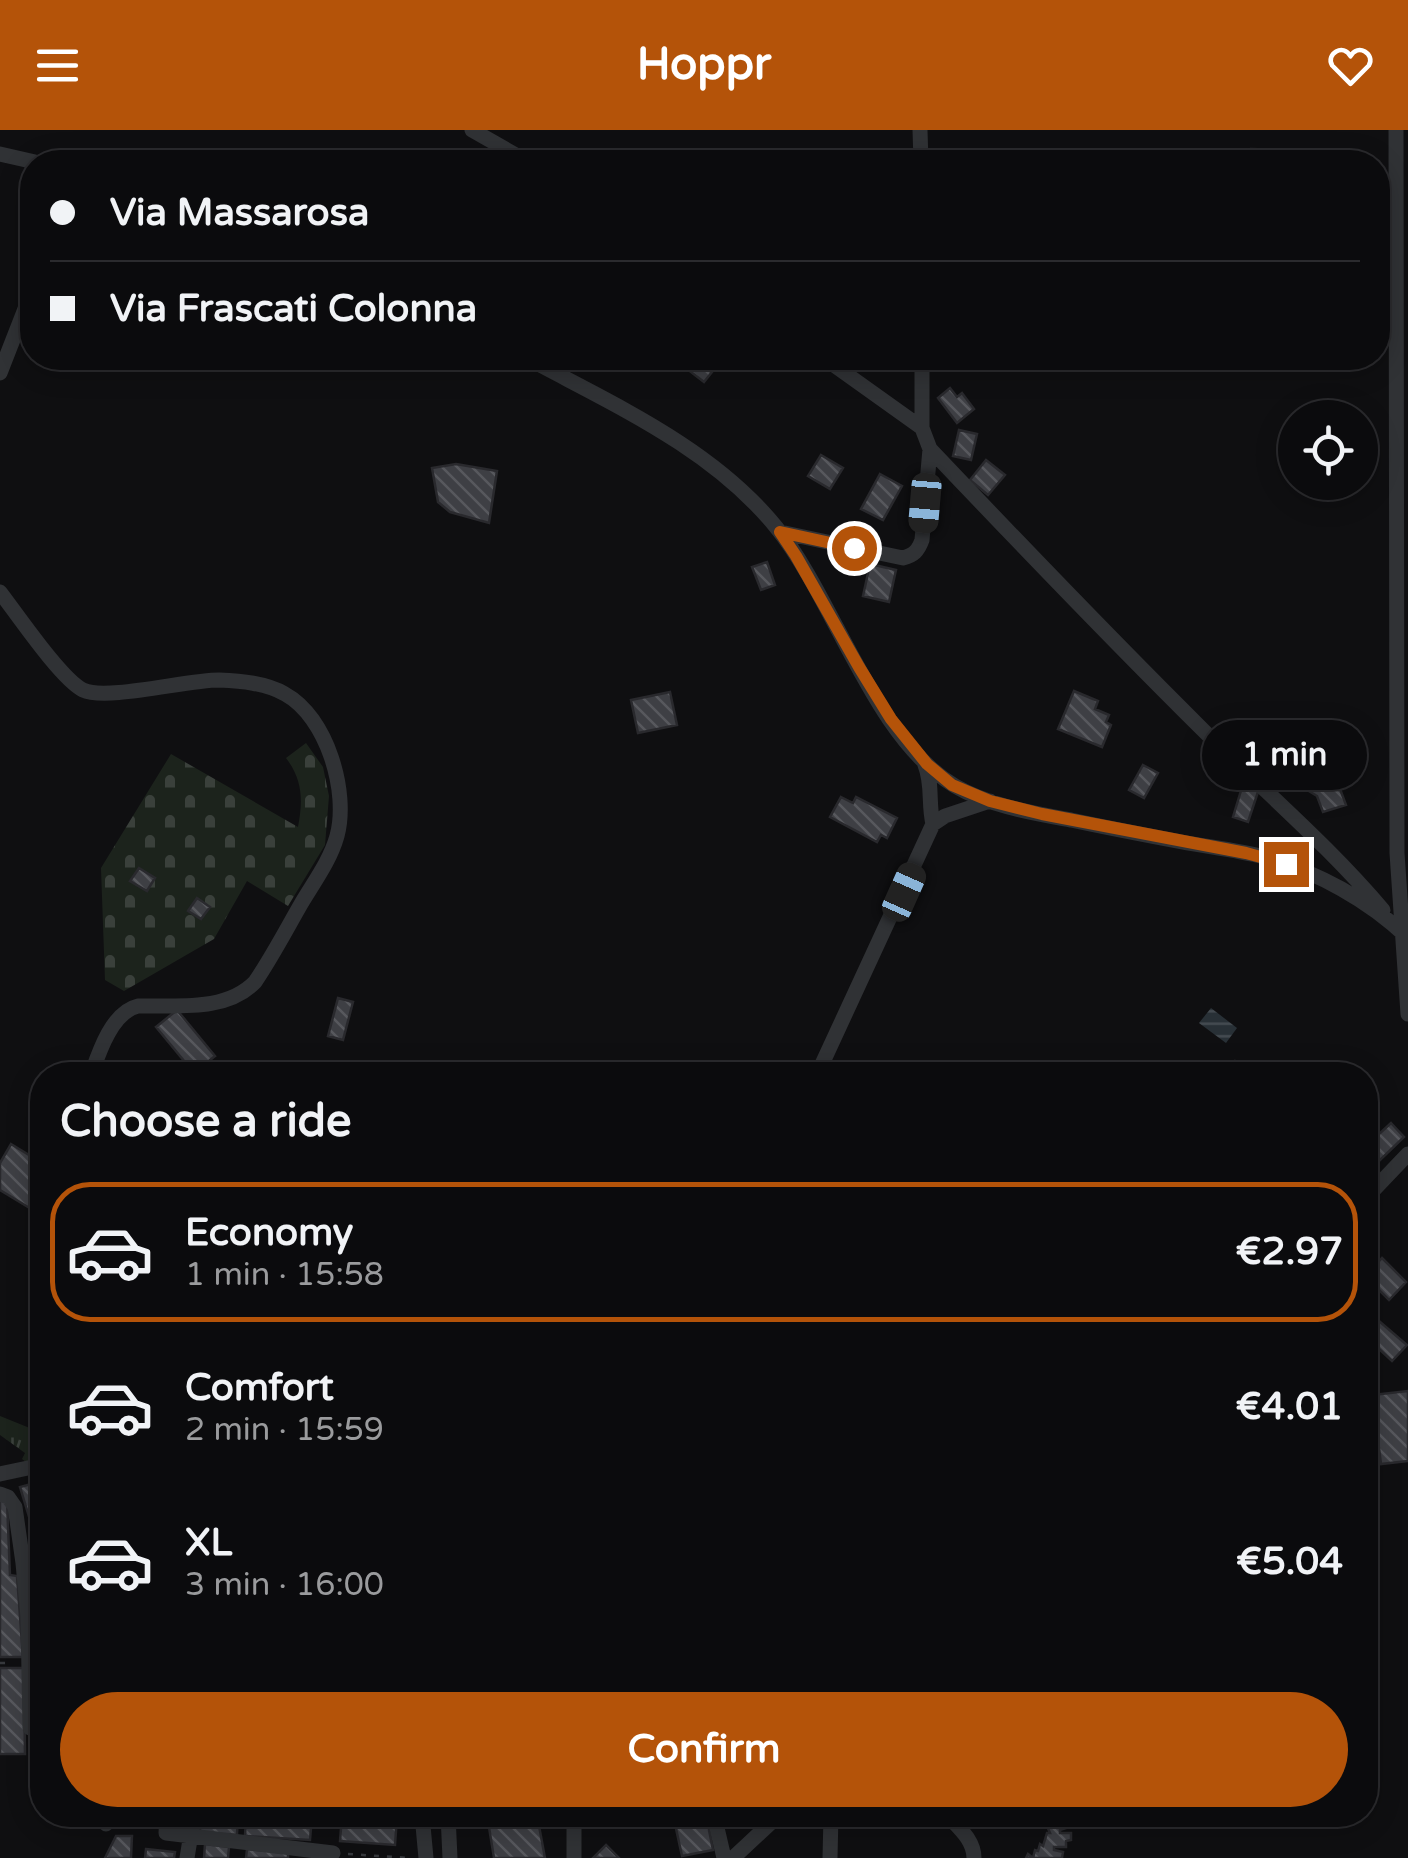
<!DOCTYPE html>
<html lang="en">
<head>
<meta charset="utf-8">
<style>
  body { margin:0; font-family:"Varela Round",sans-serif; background:#19191b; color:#f1f3f6; height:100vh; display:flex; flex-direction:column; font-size:38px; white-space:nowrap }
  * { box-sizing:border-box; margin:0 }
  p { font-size:32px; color:#9a9b9d }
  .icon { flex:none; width:55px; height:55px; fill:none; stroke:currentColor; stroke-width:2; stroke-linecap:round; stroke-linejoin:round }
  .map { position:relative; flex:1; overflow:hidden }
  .sheet { position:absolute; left:30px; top:932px; width:1348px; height:765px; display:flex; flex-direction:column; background:#0b0b0d; border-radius:40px; box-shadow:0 5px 25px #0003,0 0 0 2px #2b2b2e }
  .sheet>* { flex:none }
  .hud { position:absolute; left:20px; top:20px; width:1370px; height:220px; border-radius:40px; box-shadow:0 5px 25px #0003,0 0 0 2px #2b2b2e; display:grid; align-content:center; height:220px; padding:0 30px; background:#0b0b0d }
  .fabs { position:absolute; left:1278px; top:270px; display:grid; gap:20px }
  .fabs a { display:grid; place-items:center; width:100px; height:100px; border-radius:50%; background:#0b0b0d; box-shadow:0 5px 25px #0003,0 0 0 2px #2b2b2e; font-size:50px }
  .end { position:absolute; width:45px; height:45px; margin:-22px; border:12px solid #b45309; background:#fff; box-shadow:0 0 0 5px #fff }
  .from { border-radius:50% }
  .bubble { position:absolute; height:70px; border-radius:35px; background:#0b0b0d; box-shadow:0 5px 25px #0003,0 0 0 2px #2b2b2e; font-size:32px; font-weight:700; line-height:70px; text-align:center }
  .car { position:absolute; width:30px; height:60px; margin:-30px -15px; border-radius:12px; box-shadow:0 0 8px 2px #0007; background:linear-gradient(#222 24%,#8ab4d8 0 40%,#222 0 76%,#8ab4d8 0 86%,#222 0) }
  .hud b { display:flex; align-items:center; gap:35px; height:95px; font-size:38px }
  .hud b+b { border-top:2px solid #2b2b2e }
  .hud i { width:25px; height:25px; background:#f1f3f6 }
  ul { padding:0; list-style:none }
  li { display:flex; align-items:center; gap:30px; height:140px; margin:0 20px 15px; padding:0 10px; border:5px solid transparent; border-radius:40px }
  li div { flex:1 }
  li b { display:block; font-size:38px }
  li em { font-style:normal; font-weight:700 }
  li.selected { border-color:#b45309 }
  li>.icon { width:90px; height:90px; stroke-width:1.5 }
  h2 { padding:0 30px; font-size:45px; line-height:120px }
  .primary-button { display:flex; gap:20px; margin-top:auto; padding:20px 30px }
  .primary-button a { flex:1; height:115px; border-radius:60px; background:#b45309; color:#fff; font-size:40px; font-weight:700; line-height:115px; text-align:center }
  header { display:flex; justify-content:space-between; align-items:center; height:130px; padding:0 30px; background:#b45309; color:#fff; font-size:45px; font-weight:700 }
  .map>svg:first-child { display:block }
  .grass { fill:url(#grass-tufts) }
  .cemetery { fill:url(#cemetery-stones) }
  .water { fill:url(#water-rules) }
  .building { fill:url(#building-back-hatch); stroke:#29292d; stroke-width:2.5 }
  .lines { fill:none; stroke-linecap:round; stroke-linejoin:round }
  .path { stroke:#36383c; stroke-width:2.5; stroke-dasharray:5 8; stroke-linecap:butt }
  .minor { stroke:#303235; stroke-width:15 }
  .route { stroke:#b45309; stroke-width:12 }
</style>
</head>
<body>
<header><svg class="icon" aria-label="menu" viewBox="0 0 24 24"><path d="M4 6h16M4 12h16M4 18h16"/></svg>Hoppr<svg class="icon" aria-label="heart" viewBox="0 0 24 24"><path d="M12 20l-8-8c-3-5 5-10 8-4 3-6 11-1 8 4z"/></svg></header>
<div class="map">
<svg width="1408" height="1728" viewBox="0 0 1408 1728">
  <defs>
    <pattern id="grass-tufts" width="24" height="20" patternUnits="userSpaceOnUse" patternTransform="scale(2.5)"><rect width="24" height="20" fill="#1c231c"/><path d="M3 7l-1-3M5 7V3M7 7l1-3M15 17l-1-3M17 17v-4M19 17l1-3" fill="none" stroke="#3a403b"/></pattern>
    <pattern id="cemetery-stones" width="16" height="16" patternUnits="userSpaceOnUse" patternTransform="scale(2.5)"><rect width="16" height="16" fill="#1c231c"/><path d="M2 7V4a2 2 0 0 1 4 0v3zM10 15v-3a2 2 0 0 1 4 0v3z" fill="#3a403b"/></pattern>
    <pattern id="water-rules" width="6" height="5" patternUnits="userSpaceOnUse" patternTransform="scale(2.5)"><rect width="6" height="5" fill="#283036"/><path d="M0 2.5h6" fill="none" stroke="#444b51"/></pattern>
    <pattern id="building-back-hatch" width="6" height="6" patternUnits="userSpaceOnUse" patternTransform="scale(2.5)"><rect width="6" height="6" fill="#3e3f44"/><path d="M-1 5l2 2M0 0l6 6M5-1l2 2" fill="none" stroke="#57585d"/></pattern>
  </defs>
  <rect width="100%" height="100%" fill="#0f0f11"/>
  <path class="grass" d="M0,1286L42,1303V1328L26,1332L22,1329L25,1323L0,1305Z"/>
  <path class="cemetery" d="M306,613L323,637L329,666L325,715L288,776L247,751L214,809L124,861L105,850L101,738L171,624L298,697C303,671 303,650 286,628Z"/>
  <path class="water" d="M1211,878L1237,898L1226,913L1199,893Z"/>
  <path class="building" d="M1251,19L1275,20L1274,32H1250Z
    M688,228H710L708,231L716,237L704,252L682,235Z
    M950,258L957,267L962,263L974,279L957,293L938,268Z
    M959,300L977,304L971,330L953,326Z
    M821,325L843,338L830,359L808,346Z
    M986,330L1005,345L988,365L970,350Z
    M456,334L497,341L489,393L450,382L438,372L432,338Z
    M880,344L902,356L883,390L861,379Z
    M767,432L775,455L761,460L752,437Z
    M870,434L896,440L889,472L863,466Z
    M1074,561L1098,571L1095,579L1109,585L1106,592L1111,595L1102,617L1058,599Z
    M670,562L677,595L638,603L631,570Z
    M1143,635L1158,643L1144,668L1129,660Z
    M1318,636L1336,648L1346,675L1323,682L1317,666L1304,658Z
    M1243,654L1259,659L1248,692L1233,687Z
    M841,667L853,673L856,667L897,688L887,708L881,705L877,712L830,687Z
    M139,738L155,748L147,761L130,751Z
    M197,768L210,777L201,789L188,781Z
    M338,868L353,872L343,910L328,906Z
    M177,880L215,926L194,943L156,897Z
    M1235,931L1252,945H1224Z
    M1391,993L1404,1007L1378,1032L1369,1023L1371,1019L1367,1015Z
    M11,1014L42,1033V1064L33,1080L0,1060V1033Z
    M1382,1128L1406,1152L1389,1170L1365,1146Z
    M1365,1179L1407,1215L1392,1231L1377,1217L1373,1222L1365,1214Z
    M1408,1261V1331L1381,1334L1372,1265Z
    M42,1351V1414L38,1416L20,1357Z
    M0,1369L7,1371L10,1445L17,1446L23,1527H0Z
    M0,1538H24L25,1624H0Z
    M201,1685H238L237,1705L200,1703Z
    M246,1685L312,1687L310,1710L245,1706Z
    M342,1685L397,1687L395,1715L340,1711Z
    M487,1685H537L545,1728H494Z
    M673,1685H706L713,1720L682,1726Z
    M729,1685H751L752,1690L732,1695Z
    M1050,1685H1073L1074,1688L1069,1690L1072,1696L1060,1700V1703H1071V1710L1066,1711V1717H1054V1720L1063,1722L1062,1728H1026L1028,1724L1033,1728L1035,1720L1038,1721L1040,1714L1043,1716L1047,1703H1050L1047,1696L1050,1695L1048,1689L1052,1688Z
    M116,1706H132L131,1728H105Z
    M205,1714L229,1717L228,1728H204Z
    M606,1715L619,1728H593Z
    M146,1719L175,1722L174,1728H145Z
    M247,1719L288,1723V1728H246Z"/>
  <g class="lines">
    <path class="path" d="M0,1533H11
      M30,1614L32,1647
      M348,1724L410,1728"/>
    <path class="minor" d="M472,0L528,32
      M920,0L921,32
      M1396,0L1397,723L1408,884
      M0,24L35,32
      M527,228C614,275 712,318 776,397C835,469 873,608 955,656C989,676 1033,683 1071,690C1108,698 1145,705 1182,712C1209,717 1237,720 1264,727C1316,741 1370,771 1408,808
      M824,228L922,298
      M0,243L32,161
      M930,319C1021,415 1112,510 1206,603C1265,662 1329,716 1383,780
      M780,402L903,428C914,425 918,421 922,410L930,319L922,298V228
      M0,462C17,484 61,549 83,560C106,571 187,550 219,550C241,551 266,553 285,564C327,587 349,662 337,706C330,731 314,752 301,774C286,800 272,827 255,852C226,882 177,875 138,876C112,882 99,922 91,945
      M925,635C933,654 928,674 933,694
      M817,945L933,694L945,686L990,671
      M1365,1069L1408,1024
      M0,1344L42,1335
      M0,1364L8,1367L15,1377L23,1433L28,1487L30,1598
      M106,1685V1694
      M167,1685L166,1703L333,1723
      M422,1685L426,1728
      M448,1685L450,1728
      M574,1685V1728
      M714,1685L724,1728
      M947,1685C959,1698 974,1710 974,1728
      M187,1728L194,1685
      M733,1728L779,1685
      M830,1728L831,1685"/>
  </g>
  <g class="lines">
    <path class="route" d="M854,418L780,402L796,426L859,537L891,589L927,634L952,655L990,671L1042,684L1246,723L1286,734"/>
  </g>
</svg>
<div class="fabs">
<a><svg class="icon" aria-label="locate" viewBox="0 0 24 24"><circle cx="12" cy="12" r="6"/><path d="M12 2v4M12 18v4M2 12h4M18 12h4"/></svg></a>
</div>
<i class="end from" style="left:854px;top:418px"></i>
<i class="end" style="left:1286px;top:734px"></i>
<div class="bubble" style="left:1202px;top:590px;width:165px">1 min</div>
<i class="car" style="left:925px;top:373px;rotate:185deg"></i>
<i class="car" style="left:904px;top:762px;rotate:24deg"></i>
<div class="hud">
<b><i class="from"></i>Via Massarosa</b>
<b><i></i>Via Frascati Colonna</b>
</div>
<section class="sheet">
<h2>Choose a ride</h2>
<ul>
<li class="selected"><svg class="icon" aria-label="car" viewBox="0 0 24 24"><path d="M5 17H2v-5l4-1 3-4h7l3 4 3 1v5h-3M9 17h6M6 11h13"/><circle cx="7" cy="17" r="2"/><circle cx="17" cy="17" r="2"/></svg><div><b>Economy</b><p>1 min · 15:58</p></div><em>€2.97</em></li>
<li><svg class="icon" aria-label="car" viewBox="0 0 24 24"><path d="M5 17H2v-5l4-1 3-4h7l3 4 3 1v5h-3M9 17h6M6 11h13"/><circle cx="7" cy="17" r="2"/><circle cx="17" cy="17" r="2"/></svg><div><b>Comfort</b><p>2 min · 15:59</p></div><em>€4.01</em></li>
<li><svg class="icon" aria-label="car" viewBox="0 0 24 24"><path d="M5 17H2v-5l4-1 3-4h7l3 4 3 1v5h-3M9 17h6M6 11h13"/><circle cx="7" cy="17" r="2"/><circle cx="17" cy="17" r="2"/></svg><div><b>XL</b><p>3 min · 16:00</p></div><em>€5.04</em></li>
</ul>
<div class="primary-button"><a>Confirm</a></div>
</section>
</div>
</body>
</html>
